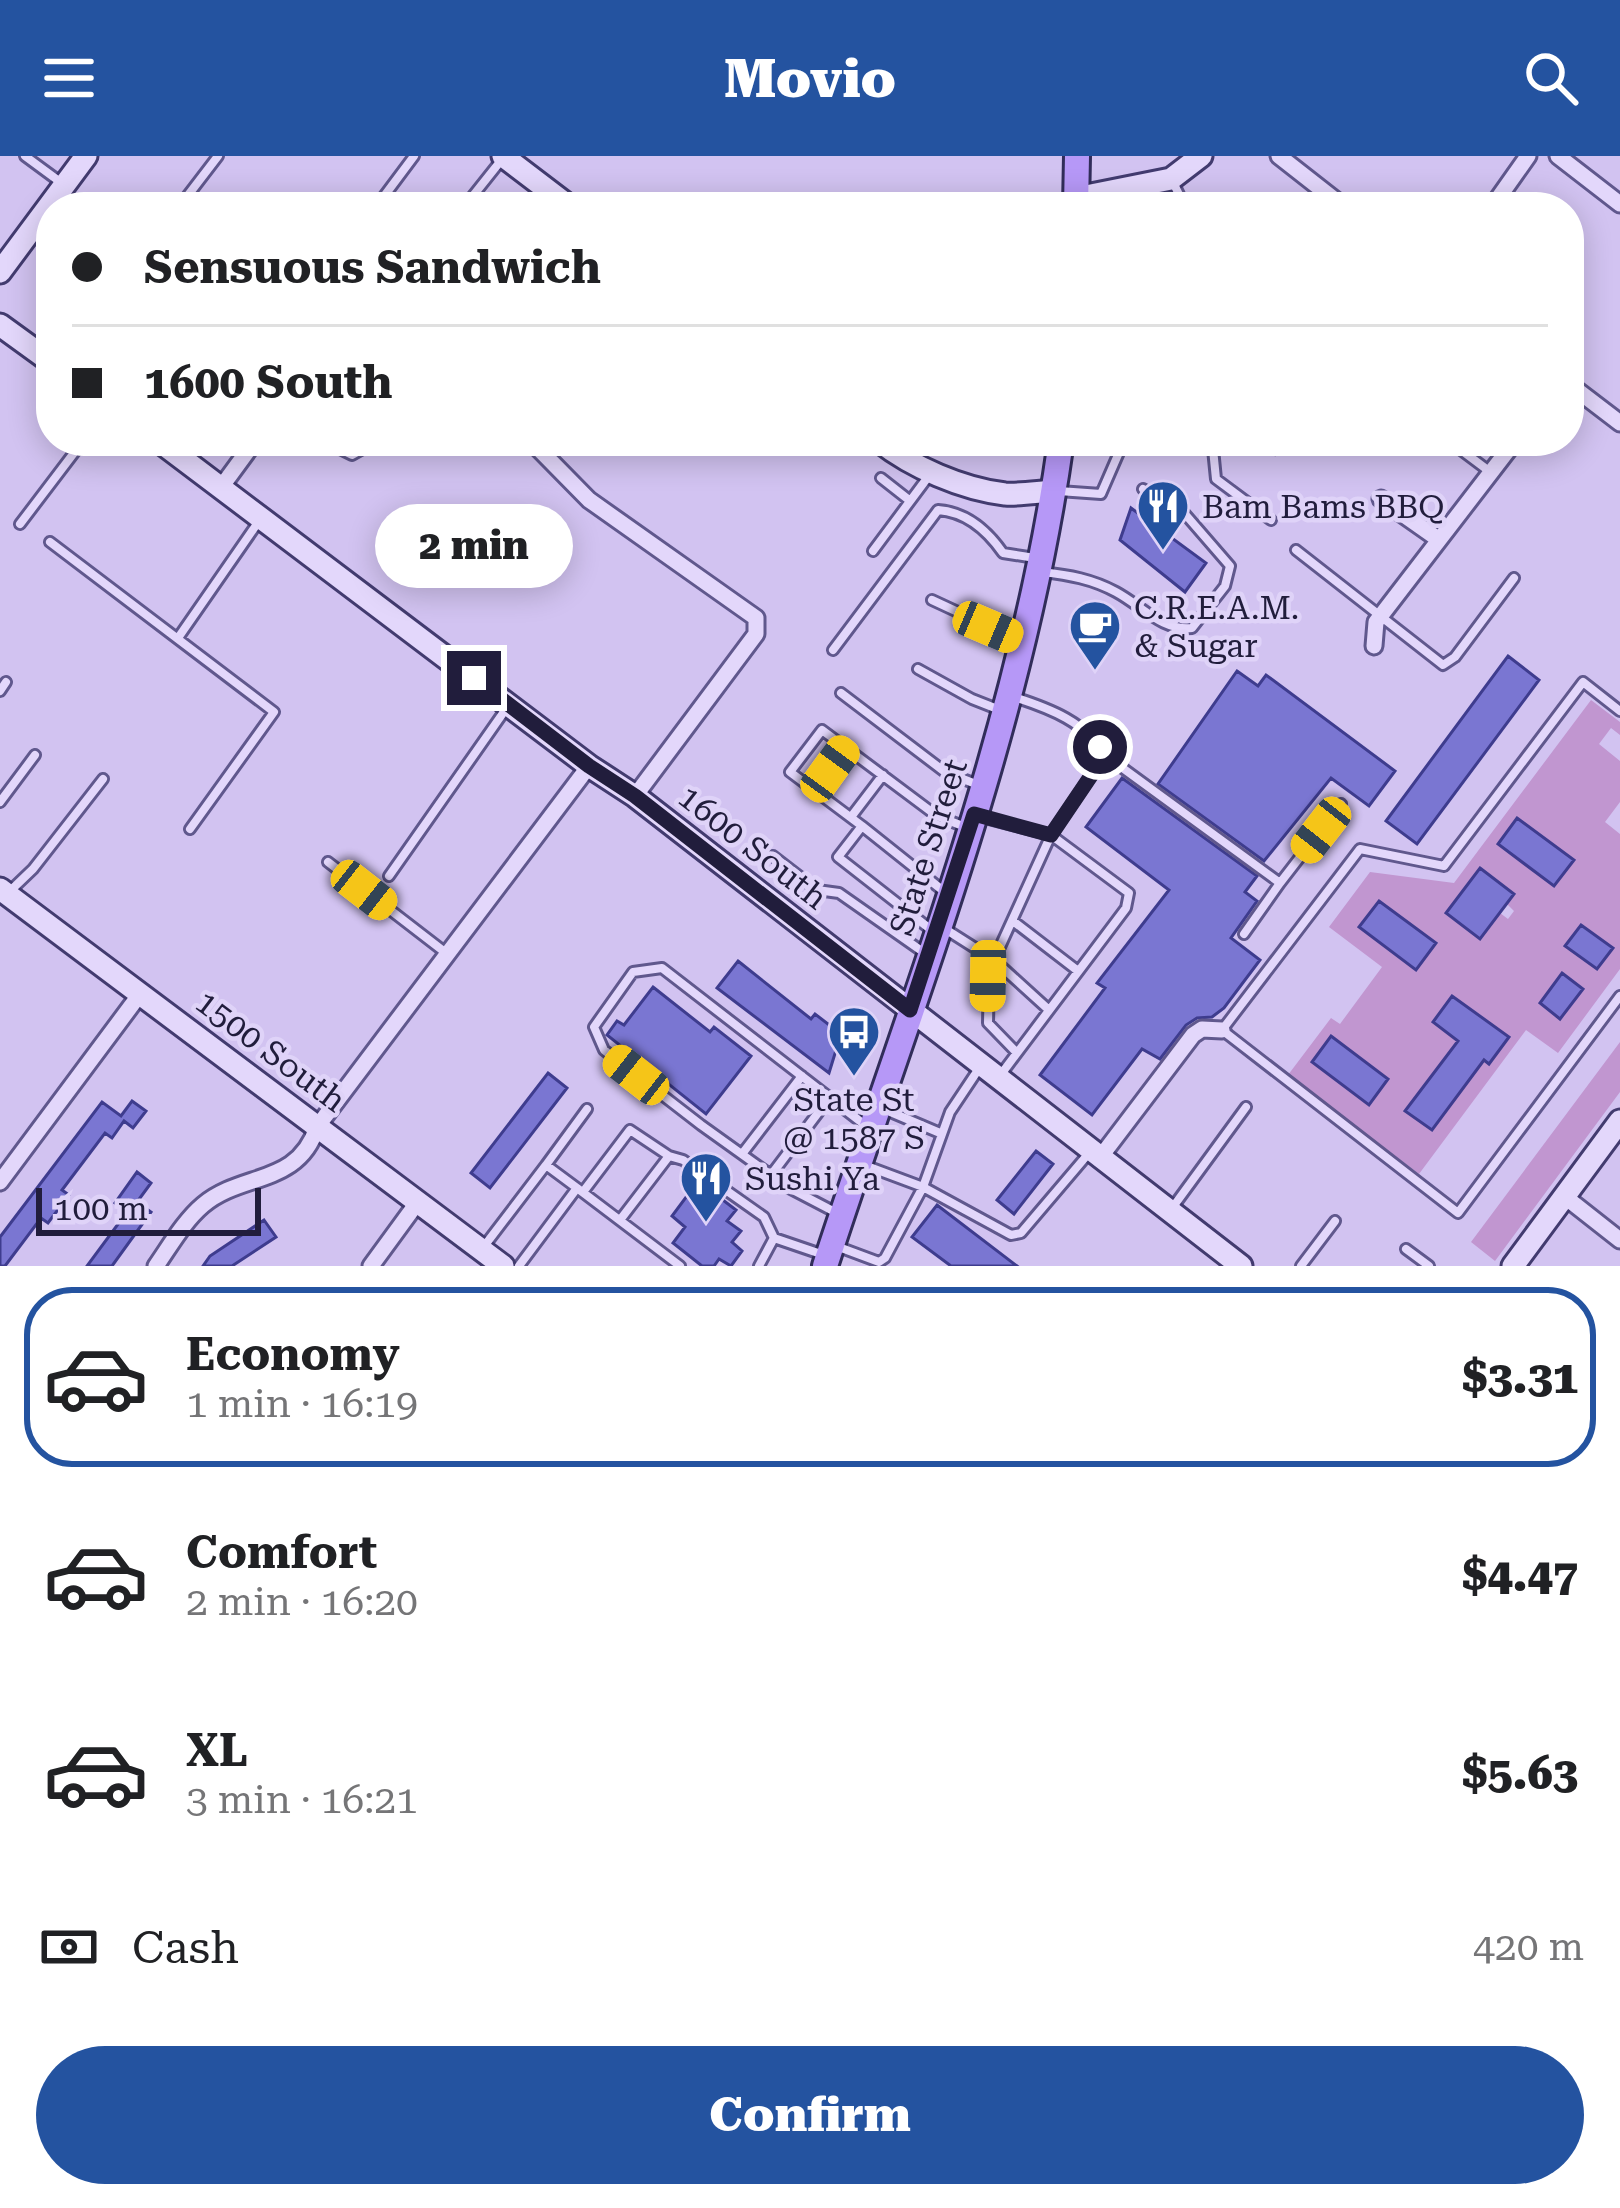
<!DOCTYPE html>
<html lang="en">
<head>
<meta charset="utf-8">
<style>
  body { margin:0; font-family:"Roboto Serif",serif; background:#f6f6f6; color:#202124; height:100vh; display:flex; flex-direction:column; font-size:45px; white-space:nowrap }
  * { box-sizing:border-box; margin:0 }
  p { font-size:39px; color:#757577 }
  .icon { flex:none; width:66px; height:66px; fill:none; stroke:currentColor; stroke-width:2; stroke-linecap:round; stroke-linejoin:round }
  .map { position:relative; height:1110px; overflow:hidden }
  .sheet { display:flex; flex-direction:column; background:#fff; flex:1 }
  .sheet>* { flex:none }
  .guide { position:absolute; left:36px; top:36px; width:1548px; height:264px; border-radius:48px; box-shadow:0 6px 30px #0003; display:grid; align-content:center; height:264px; padding:0 36px; background:#fff }
  .scale { position:absolute; left:36px; bottom:30px; width:225px; box-sizing:border-box; padding-left:12px; border:6px solid #211d3c; border-top:0; font-size:33px; line-height:42px; white-space:nowrap; color:#211d3c; -webkit-text-stroke:9px #dfd3f8; paint-order:stroke }
  .end { position:absolute; width:54px; height:54px; margin:-27px; border:15px solid #211d3c; background:#fff; box-shadow:0 0 0 6px #fff }
  .from { border-radius:50% }
  .bubble { position:absolute; height:84px; border-radius:42px; background:#fff; box-shadow:0 6px 30px #0003; font-size:39px; font-weight:800; line-height:84px; text-align:center }
  .car { position:absolute; width:36px; height:72px; margin:-36px -18px; border-radius:15px; box-shadow:0 0 9px 3px #0007; background:linear-gradient(#f5c518 24%,#345 0 40%,#f5c518 0 76%,#345 0 86%,#f5c518 0) }
  .guide b { display:flex; align-items:center; gap:42px; height:114px; font-size:45px }
  .guide b+b { border-top:3px solid #e0e0e0 }
  .guide i { width:30px; height:30px; background:#202124 }
  ul { padding:21px 0 0; list-style:none }
  li { display:flex; align-items:center; gap:36px; height:180px; margin:0 24px 18px; padding:0 12px; border:6px solid transparent; border-radius:48px }
  li div { flex:1 }
  li b { display:block; font-size:45px }
  li em { font-style:normal; font-weight:800 }
  li.selected { border-color:#2453a0 }
  li>.icon { width:108px; height:108px; stroke-width:1.5 }
  .pay { display:flex; align-items:center; gap:30px; height:132px; padding:0 36px; font-size:45px }
  .pay p { margin-inline-start:auto }
  .button { display:flex; gap:24px; margin-top:auto; padding:24px 36px }
  .button a { flex:1; height:138px; border-radius:72px; background:#2453a0; color:#fff; font-size:48px; font-weight:800; line-height:138px; text-align:center }
  header { display:flex; justify-content:space-between; align-items:center; height:156px; padding:0 36px; background:#2453a0; color:#fff; font-size:54px; font-weight:800 }
  .map>svg:first-child { display:block }
  .green { fill:#c196d0; fill-rule:evenodd }
  .building { fill:#7a76d2; stroke:#3e3c8e; stroke-width:3 }
  .lines { fill:none; stroke-linecap:round; stroke-linejoin:round }
  .lane-casing { stroke:#60588d; stroke-width:14 }
  .street-casing { stroke:#60588d; stroke-width:21 }
  .secondary-casing { stroke:#423b6f; stroke-width:27 }
  .primary-casing { stroke:#312d5a; stroke-width:30 }
  .lane { stroke:#e3d7fb; stroke-width:8 }
  .street { stroke:#e3d7fb; stroke-width:15 }
  .secondary { stroke:#e3d7fb; stroke-width:21 }
  .primary { stroke:#b698f7; stroke-width:24 }
  .route { stroke:#211d3c; stroke-width:15 }
  .labels { text-anchor:middle; dominant-baseline:central; stroke-width:9; stroke-linejoin:round; paint-order:stroke }
  .poi-label { font-size:33px; fill:#211d3c; stroke:#dfd3f8; text-anchor:start }
  .street-label { font-size:33px; fill:#211d3c; stroke:#dfd3f8 }
</style>
</head>
<body>
<header><svg class="icon" aria-label="menu" viewBox="0 0 24 24"><path d="M4 6h16M4 12h16M4 18h16"/></svg>Movio<svg class="icon" aria-label="search" viewBox="0 0 24 24"><circle cx="10" cy="10" r="6"/><path d="M15 15l6 6"/></svg></header>
<div class="map">
<svg width="1620" height="1110" viewBox="0 0 1620 1110">
  <rect width="100%" height="100%" fill="#d2c3f1"/>
  <path class="green" d="M1591,544L1620,566V579L1611,572L1599,588L1620,605V646L1605,666L1620,678V813L1558,897L1526,874L1419,1018L1288,919L1331,862L1340,868L1382,811L1329,771L1370,716L1454,727ZM1517,662L1573,703L1555,729L1498,688ZM1480,713L1514,738L1507,748L1514,755L1508,763L1500,757L1480,783L1446,757ZM1453,840L1508,882L1489,907L1433,867ZM1331,880L1388,922L1368,948L1312,906ZM1448,898L1474,918L1431,974L1406,954Z
    M1620,886V936L1495,1105L1471,1086Z"/>
  <path class="building" d="M1131,352L1206,407L1185,436L1120,384Z
    M1508,500L1539,524L1417,688L1386,665Z
    M1237,515L1258,530L1266,519L1395,615L1369,650L1331,622L1264,705L1158,628Z
    M1122,622L1257,720L1245,736L1257,745L1231,782L1260,804L1224,852L1212,861L1197,862L1186,869L1160,903L1142,893L1092,959L1040,919L1105,832L1097,827L1169,734L1086,671Z
    M1517,662L1574,704L1554,730L1498,688Z
    M1480,712L1514,738L1480,783L1446,757Z
    M1379,745L1436,787L1416,814L1359,771Z
    M1581,769L1613,792L1597,813L1565,790Z
    M738,805L811,863L815,858L841,878L829,917L717,832Z
    M1562,817L1583,833L1560,863L1540,847Z
    M653,831L710,876L714,871L751,900L706,958L607,879L617,865L624,869Z
    M1452,840L1509,881L1489,908L1484,904L1432,974L1405,955L1458,885L1433,866Z
    M1331,880L1388,923L1369,949L1312,906Z
    M548,917L567,932L490,1032L471,1017Z
    M132,945L146,955L133,972L124,965L112,982L105,977L62,1034L69,1039L48,1067L41,1062L5,1110H0V1081L102,946L121,960Z
    M1036,995L1053,1008L1014,1058L997,1044Z
    M137,1016L151,1027L137,1046L151,1056L112,1110H87L127,1056L115,1047Z
    M698,1025L736,1054L727,1065L741,1075L732,1086L742,1095L731,1110L719,1103L714,1110H702L673,1087L685,1071L672,1060Z
    M937,1049L1017,1110H951L912,1081Z
    M264,1064L276,1081L232,1110H203L210,1100Z"/>
  <g class="lines">
    <g class="lane-casing">
      <path id="lane" d="M25,0L63,28
        M1172,24L1185,51
        M179,51L218,0
        M376,51L414,0
        M464,51L503,2
        M1256,51L1259,47L1270,51
        M324,285L352,299L377,285
        M1206,285L1213,293L1216,323L1271,364
        M1263,285L1275,293L1283,285
        M1449,285L1489,315
        M881,322L909,344
        M1059,335L1101,338L1124,285
        M20,368L83,285
        M50,386L274,556L190,673
        M1296,394L1443,509L1455,501L1514,422
        M873,395L928,321
        M1042,416C1069,419 1092,423 1116,436C1142,450 1162,475 1192,472L1225,430L1230,410L1185,358L1143,333
        M932,444L1018,484
        M178,482L259,365
        M833,494L938,354C966,356 987,374 1003,397L1035,402
        M918,513L972,543L1000,554
        M0,535L6,526
        M841,537L945,616L981,630
        M1620,555L1583,526L1444,710L1360,693L1222,874L1458,1057L1620,840
        M1102,597L1280,727L1341,648
        M814,634L846,592
        M0,646L35,599
        M851,661L883,619
        M981,661L1051,679L994,804L989,820L988,867L1017,897
        M862,670L790,616L822,574L937,660L968,672
        M773,700L817,734L839,737L926,798
        M328,706L446,797
        M389,720L508,550
        M8,737L33,713L103,623
        M1013,765L1078,815
        M942,771L994,804L1049,854
        M934,776L838,701L862,670L946,737
        M1244,778L1280,727
        M1002,917L1126,752L1129,737L1051,679L1103,602C1092,567 1045,551 1014,541
        M881,952L940,977
        M742,998L802,920
        M546,1009L587,953
        M864,1009L923,1031L1011,1079L1021,1077L1089,997
        M771,1019L830,941
        M577,1032L680,1110
        M583,1036L630,974L669,1000
        M1170,1055L1246,951
        M835,1056L789,1032L701,969L604,894L594,871L633,816L662,812L865,969
        M620,1064L669,1000L683,1004L764,1061L774,1082L759,1110
        M774,1082L821,1098
        M836,1090L879,1106L885,1102L923,1031L950,956L980,911
        M482,1093L546,1009L577,1032L519,1110
        M1406,1093L1429,1110
        M1301,1110L1335,1065"/>
    </g>
    <g class="street-casing">
      <path id="street" d="M1279,0L1344,51
        M1558,0L1620,48
        M1492,51L1528,0
        M1569,228L1620,267
        M531,285L589,344L756,462V478L635,640
        M222,330L255,285
        M1381,343L1438,383
        M1374,490L1376,466L1515,285
        M1099,1003L1193,879L1202,873L1222,874
        M0,1026L140,838
        M1564,1040L1620,1084
        M156,1110C170,1090 184,1065 203,1049C242,1016 298,1030 317,971L589,610
        M371,1110L417,1047"/>
    </g>
    <g class="secondary-casing">
      <path id="secondary" d="M503,0L570,51
        M1076,42L1171,23L1201,0
        M0,116L86,0
        M0,169L51,206
        M159,285L589,610L635,640L1241,1110
        M879,285C912,311 962,333 1005,338C1020,339 1038,336 1054,335
        M0,733L503,1110
        M1513,1110L1620,965"/>
    </g>
    <g class="primary-casing">
      <path id="primary" d="M1076,51L1077,0
        M825,1110C914,838 1022,569 1061,285"/>
    </g>
    <use href="#lane" class="lane"/>
    <use href="#street" class="street"/>
    <use href="#secondary" class="secondary"/>
    <use href="#primary" class="primary"/>
  </g>
  <g class="lines">
    <path class="route" d="M474,522L589,610L635,640L910,854L974,658L1051,679L1103,602L1100,591"/>
  </g>
  <defs>
    <g id="restaurant-pin" transform="scale(2.7)"><path d="M0 17L-7.5 6A9.5 9.5 0 1 1 7.5 6Z" fill="#2453a0" stroke="#dfd3f8"/><path d="M-5-6h1v4h1v-4h1v4h1v-4h1v5L-1.5 .5V6h-2V.5L-5-1ZM5-6V6H3V1.5H1.5Q1.5-4 5-6Z" fill="#fff"/></g>
    <g id="cafe-pin" transform="scale(2.7)"><path d="M0 17L-7.5 6A9.5 9.5 0 1 1 7.5 6Z" fill="#2453a0" stroke="#dfd3f8"/><path d="M-5.5-4.5H6V0H3Q3 3.5 0 3.5H-2.5Q-5.5 3.5-5.5 0ZM3-3.2v2h1.7v-2ZM-6 4.5H4V6H-6Z" fill="#fff"/></g>
    <g id="bus-pin" transform="scale(2.7)"><path d="M0 17L-7.5 6A9.5 9.5 0 1 1 7.5 6Z" fill="#2453a0" stroke="#dfd3f8"/><path d="M-5-6H5V4H4V6H2V4H-2V6H-4V4H-5ZM-3.5-4V0h7V-4ZM-3.5 1.2v1.5H-2V1.2ZM2 1.2v1.5H3.5V1.2Z" fill="#fff"/></g>
  </defs>
  <g fill-rule="evenodd">
    <use href="#restaurant-pin" x="1163" y="350"/>
    <use href="#cafe-pin" x="1095" y="470"/>
    <use href="#bus-pin" x="854" y="876"/>
    <use href="#restaurant-pin" x="706" y="1022"/>
  </g>
  <g class="labels">
    <g class="poi-label">
      <text x="1202" y="350">Bam Bams BBQ</text>
      <text x="1134" y="451">C.R.E.A.M.<tspan x="1134" dy="38">&amp; Sugar</tspan></text>
      <text x="854" y="943" text-anchor="middle">State St<tspan x="854" dy="38">@ 1587 S</tspan></text>
      <text x="745" y="1022">Sushi Ya</text>
    </g>
    <g class="street-label">
      <text transform="translate(753 691) rotate(38)">1600 South</text>
      <text transform="translate(928 691) rotate(-72)">State Street</text>
      <text transform="translate(271 895) rotate(37)">1500 South</text>
    </g>
  </g>
</svg>
<div class="scale">100 m</div>
<i class="end from" style="left:1100px;top:591px"></i>
<i class="end" style="left:474px;top:522px"></i>
<div class="bubble" style="left:375px;top:348px;width:198px">2 min</div>
<i class="car" style="left:988px;top:471px;rotate:113deg"></i>
<i class="car" style="left:830px;top:613px;rotate:36deg"></i>
<i class="car" style="left:1321px;top:674px;rotate:218deg"></i>
<i class="car" style="left:364px;top:734px;rotate:128deg"></i>
<i class="car" style="left:988px;top:820px;rotate:181deg"></i>
<i class="car" style="left:636px;top:919px;rotate:308deg"></i>
<div class="guide">
<b><i class="from"></i>Sensuous Sandwich</b>
<b><i></i>1600 South</b>
</div>
</div>
<section class="sheet">
<ul>
<li class="selected"><svg class="icon" aria-label="car" viewBox="0 0 24 24"><path d="M5 17H2v-5l4-1 3-4h7l3 4 3 1v5h-3M9 17h6M6 11h13"/><circle cx="7" cy="17" r="2"/><circle cx="17" cy="17" r="2"/></svg><div><b>Economy</b><p>1 min · 16:19</p></div><em>$3.31</em></li>
<li><svg class="icon" aria-label="car" viewBox="0 0 24 24"><path d="M5 17H2v-5l4-1 3-4h7l3 4 3 1v5h-3M9 17h6M6 11h13"/><circle cx="7" cy="17" r="2"/><circle cx="17" cy="17" r="2"/></svg><div><b>Comfort</b><p>2 min · 16:20</p></div><em>$4.47</em></li>
<li><svg class="icon" aria-label="car" viewBox="0 0 24 24"><path d="M5 17H2v-5l4-1 3-4h7l3 4 3 1v5h-3M9 17h6M6 11h13"/><circle cx="7" cy="17" r="2"/><circle cx="17" cy="17" r="2"/></svg><div><b>XL</b><p>3 min · 16:21</p></div><em>$5.63</em></li>
</ul>
<div class="pay"><svg class="icon" aria-label="cash" viewBox="0 0 24 24"><path d="M3 7h18v10H3z"/><circle cx="12" cy="12" r="2"/></svg>Cash<p>420 m</p></div>
<div class="button"><a>Confirm</a></div>
</section>
</body>
</html>
